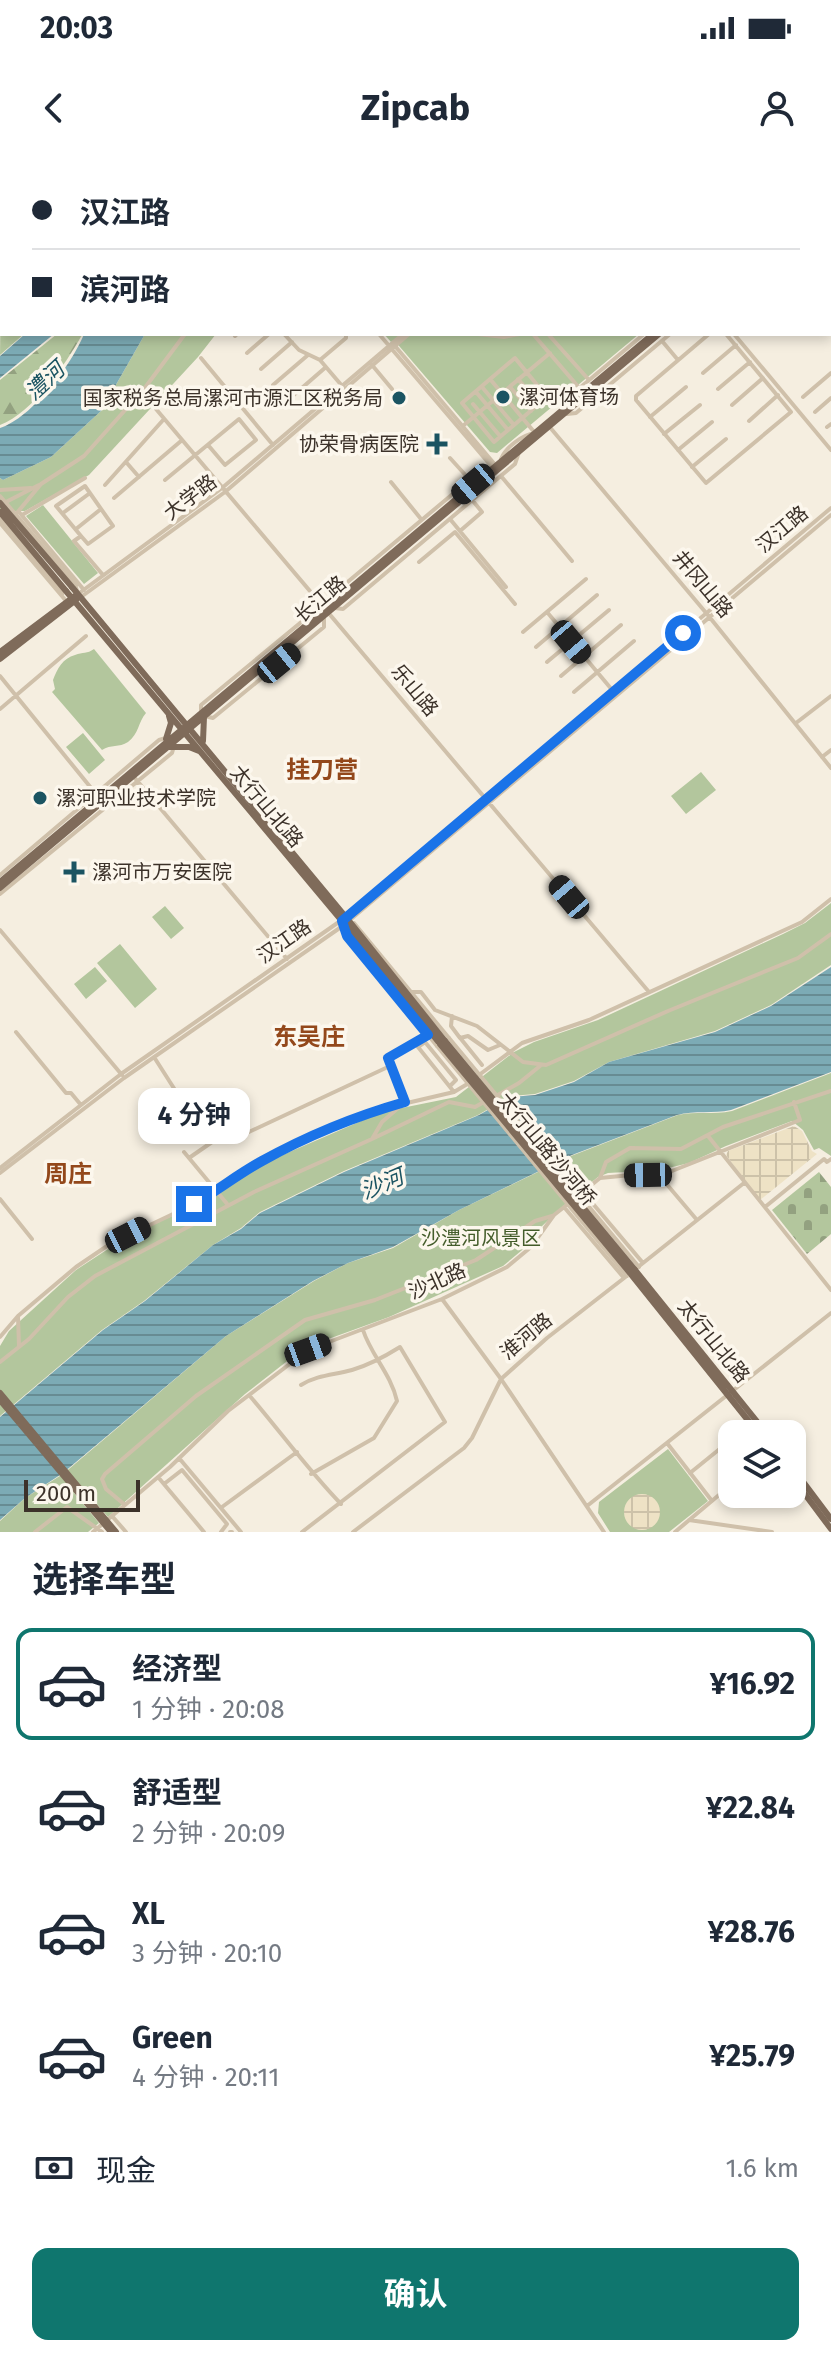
<!DOCTYPE html>
<html lang="zh">
<head>
<meta charset="utf-8">
<style>
  body { margin:0; font-family:"Fira Sans","Noto Sans SC",sans-serif; background:#f6f6f7; color:#1f2937; height:100vh; display:flex; flex-direction:column; font-size:30px; white-space:nowrap }
  * { box-sizing:border-box; margin:0 }
  p { font-size:26px; color:#747a83 }
  .icon { flex:none; width:44px; height:44px; fill:none; stroke:currentColor; stroke-width:2; stroke-linecap:round; stroke-linejoin:round }
  .map { position:relative; height:1372px; overflow:hidden }
  .details { display:flex; flex-direction:column; background:#fff; flex:1 }
  .details>* { flex:none }
  .banner { position:absolute; left:0px; top:0px; width:832px; height:176px; box-shadow:0 4px 12px #0003; display:grid; align-content:center; height:176px; padding:0 32px; background:#fff }
  .fabs { position:absolute; left:718px; top:1260px; display:grid; gap:16px }
  .fabs a { display:grid; place-items:center; width:88px; height:88px; border-radius:16px; background:#fff; box-shadow:0 4px 12px #0003; font-size:40px }
  .scale { position:absolute; left:24px; bottom:20px; width:116px; box-sizing:border-box; padding-left:8px; border:4px solid #3c322a; border-top:0; font-size:22px; line-height:28px; white-space:nowrap; color:#3c322a; -webkit-text-stroke:6px #fcf7ed; paint-order:stroke }
  .end { position:absolute; width:36px; height:36px; margin:-18px; border:10px solid #1a73e8; background:#fff; box-shadow:0 0 0 4px #fff }
  .from { border-radius:50% }
  .bubble { position:absolute; height:56px; border-radius:16px; background:#fff; box-shadow:0 4px 12px #0003; font-size:26px; font-weight:700; line-height:56px; text-align:center }
  .car { position:absolute; width:24px; height:48px; margin:-24px -12px; border-radius:10px; box-shadow:0 0 6px 2px #0007; background:linear-gradient(#222 24%,#8ab4d8 0 40%,#222 0 76%,#8ab4d8 0 86%,#222 0) }
  .banner b { display:flex; align-items:center; gap:28px; height:76px; font-size:30px }
  .banner b+b { border-top:2px solid #e0e1e3 }
  .banner i { width:20px; height:20px; background:#1f2937 }
  ul { padding:0; list-style:none }
  li { display:flex; align-items:center; gap:24px; height:112px; margin:0 16px 12px; padding:0 16px; border:4px solid transparent; border-radius:16px }
  li div { flex:1 }
  li b { display:block; font-size:30px }
  li em { font-style:normal; font-weight:700 }
  li.active { border-color:#0f766e }
  li>.icon { width:72px; height:72px; stroke-width:1.5 }
  h2 { padding:0 32px; font-size:36px; line-height:96px }
  .pay { display:flex; align-items:center; gap:20px; height:88px; padding:0 32px; font-size:30px }
  .pay p { margin-inline-start:auto }
  .cta { display:flex; gap:16px; margin-top:auto; padding:16px 32px }
  .cta a { flex:1; height:92px; border-radius:16px; background:#0f766e; color:#fff; font-size:32px; font-weight:700; line-height:92px; text-align:center }
  .status { display:flex; justify-content:space-between; align-items:center; height:56px; padding:0 40px; background:#fff; direction:ltr }
  .status svg { height:22px; fill:currentColor }
  header { display:flex; justify-content:space-between; align-items:center; height:104px; padding:0 32px; background:#fff; font-size:36px; font-weight:700 }
  .map>svg:first-child { display:block }
  .forest { fill:url(#forest-firs) }
  .cemetery { fill:url(#cemetery-stones) }
  .park { fill:#b3c69d }
  .plaza { fill:url(#plaza-grid) }
  .water { fill:url(#water-rules) }
  .lines { fill:none; stroke-linecap:round; stroke-linejoin:round }
  .minor { stroke:#cfc0aa; stroke-width:4 }
  .major { stroke:#7f6b5a; stroke-width:6 }
  .highway { stroke:#5e4d40; stroke-width:7 }
  .minor-bridge { stroke:#cfc0aa; stroke-width:4 }
  .major-bridge { stroke:#7f6b5a; stroke-width:6 }
  .route { stroke:#1a73e8; stroke-width:10 }
  .poi-dot { fill:#1b5462; stroke:#fcf7ed; stroke-width:3 }
  .labels { text-anchor:middle; dominant-baseline:central; stroke-width:7; stroke-linejoin:round; paint-order:stroke }
  .poi-label { font-size:20px; fill:#3c322a; stroke:#fcf7ed; text-anchor:start }
  .street-label { font-size:20px; fill:#3c322a; stroke:#fcf7ed }
  .park-label { font-size:20px; fill:#445d2b; stroke:#fcf7ed }
  .water-label { font-size:22px; font-style:italic; fill:#1b5462; stroke:#fcf7ed }
  .quarter-label { font-size:24px; font-weight:bold; fill:#93481b; stroke:#fcf7ed }
</style>
</head>
<body>
<div class="status"><b>20:03</b><svg viewBox="0 0 49 12"><path d="M0 12V9h3v3zM5 12V6h3v6zM10 12V3h3v9zM15 12V0h3v12zM26 1h20v11H26zM47 4h2v5h-2z"/></svg></div>
<header><svg class="icon" aria-label="back" viewBox="0 0 24 24"><path d="M15 5l-7 7 7 7"/></svg>Zipcab<svg class="icon" aria-label="person" viewBox="0 0 24 24"><circle cx="12" cy="8" r="4"/><path d="M4 21q1-7 8-7t8 7"/></svg></header>
<div class="map">
<svg width="831" height="1372" viewBox="0 0 831 1372">
  <defs>
    <pattern id="forest-firs" width="22" height="20" patternUnits="userSpaceOnUse" patternTransform="scale(2)"><rect width="22" height="20" fill="#b3c69d"/><path d="M5 1l3.5 6h-7zM16 11l3.5 6h-7z" fill="#93a180"/></pattern>
    <pattern id="cemetery-stones" width="16" height="16" patternUnits="userSpaceOnUse" patternTransform="scale(2)"><rect width="16" height="16" fill="#b3c69d"/><path d="M2 7V4a2 2 0 0 1 4 0v3zM10 15v-3a2 2 0 0 1 4 0v3z" fill="#93a180"/></pattern>
    <pattern id="plaza-grid" width="8" height="8" patternUnits="userSpaceOnUse" patternTransform="scale(2)"><rect width="8" height="8" fill="#eee2c5"/><path d="M0 4h8M4 0v8" fill="none" stroke="#cdc2a9"/></pattern>
    <pattern id="water-rules" width="6" height="5" patternUnits="userSpaceOnUse" patternTransform="scale(2)"><rect width="6" height="5" fill="#7cabb5"/><path d="M0 2.5h6" fill="none" stroke="#678c93"/></pattern>
  </defs>
  <rect width="100%" height="100%" fill="#f5eee0"/>
  <path class="forest" d="M57,174L82,175C65,205 33,252 0,265V220Z"/>
  <path class="cemetery" d="M819,1012L831,1027V1074L807,1094L772,1050Z"/>
  <path class="park" d="M2,57V174H24L0,195Z
    M145,174H216L198,197L89,315L25,351H16L0,357V318L3,320L51,297L101,251Z
    M384,174H639L497,293L490,292L394,180L391,182Z
    M43,345L98,413L84,424L26,356Z
    M94,489L146,553C138,562 139,574 128,582C119,588 111,584 102,590L52,532L55,529L53,520C57,509 63,498 75,495C83,492 87,494 94,489Z
    M83,573L105,600L89,614L66,587Z
    M701,612L716,630L686,654L671,636Z
    M831,743V805L771,845L715,871L609,902L574,921L535,934L511,936L478,955L344,1011L260,1052L241,1068L213,1085L144,1141L102,1170L0,1256V1186L9,1171L76,1110L108,1089L138,1071L213,1038L257,1007L278,997L382,952L456,937L514,892L534,882L598,860L783,774L805,763Z
    M165,746L184,768L171,779L152,757Z
    M120,784L157,829L135,848L97,803Z
    M95,807L107,821L86,839L74,824Z
    M831,913V996L819,988L814,990L803,970L792,961L726,986L689,1003L660,1010L608,1013L598,1017L572,1038L541,1067L527,1086L503,1106L389,1157L309,1186L286,1202L245,1234L108,1357L82,1327L74,1333L99,1363L88,1372H0V1361L25,1338L63,1314L226,1176L314,1121L348,1103L393,1088L459,1050L571,996L678,955C696,951 713,955 732,951Z
    M668,1289L708,1341L669,1372H610L598,1353L599,1342Z"/>
  <path class="plaza" d="M794,966L802,971L812,991L817,994L760,1040L726,995L728,991Z
    M624 1352a18 18 0 1 1 36 0a18 18 0 1 1-36 0Z"/>
  <path class="water" d="M25,174H54L0,218V196Z
    M84,174H145L101,251L51,297L3,320L0,318V268C32,258 72,204 84,174Z
    M831,807V912L731,950C713,954 695,950 677,955L572,995L459,1050L393,1087L348,1103L313,1121L226,1176L63,1313L25,1338L0,1360V1257L103,1170L145,1141L213,1085L241,1069L260,1053L344,1012L479,955L511,937L535,935L574,922L609,902L715,872L771,846Z"/>
  <g class="lines">
    <path class="minor" d="M31,0L33,2
      M395,0L397,2
      M618,0L619,2
      M632,0L634,2
      M692,0L696,2
      M746,0L750,2
      M45,2L49,0
      M124,2L126,0
      M318,2L320,0
      M368,2L371,0
      M496,2L499,0
      M582,2L585,0
      M830,4L831,3
      M0,36L2,34
      M0,102L2,100
      M284,174L299,190L320,200L343,227
      M379,174L492,307
      M478,174L504,177L519,174
      M533,174L581,230
      M548,174L589,220
      M709,174L636,236V240L706,323L791,252L726,174
      M734,174L831,290
      M235,176L237,174
      M662,181L678,200
      M395,186L497,307
      M247,193L269,174
      M201,198L273,285
      M515,198L547,237L494,282L462,243Z
      M320,200L346,178V174
      M372,205L392,229
      M261,209L292,182
      M703,213L736,185
      M490,219L535,273C522,275 506,287 501,299
      M518,219L539,244
      M273,225L308,195
      M482,227L514,265
      M510,227L531,251
      M718,229L750,202
      M476,232L508,270
      M803,237L831,213
      M288,240L326,207
      M473,244L500,276
      M732,245L763,218
      M156,249L649,832
      M561,250L563,242L644,174
      M815,252L831,238
      M567,254L576,253L670,174
      M650,257L686,227
      M749,261L778,235
      M464,265L550,193
      M548,265L707,454L831,608
      M827,267L831,264
      M664,274L700,245
      M678,290L712,262
      M450,298L469,319
      M126,302L139,317
      M692,307L726,279
      M501,316L572,401
      M165,320L239,259L256,280L225,305L208,285
      M391,322L421,359
      M105,325L164,259
      M0,330L31,328
      M114,338L181,281
      M4,343L39,325
      M19,352L84,430
      M63,353L90,333
      M16,354L41,324L84,296L144,229L185,174
      M22,355L85,318
      M450,359L506,427
      M0,363L67,442
      M76,369L101,349
      M460,371L482,352L468,335
      M81,376L56,346L85,326L113,366L88,384L81,376L74,381L103,415
      M419,402L455,372L515,444
      M75,424L78,434L222,328L403,174
      M81,437L225,332L409,174
      M331,443L332,435L479,312H488
      M335,448L343,449L515,304L519,292
      M547,452L613,531
      M523,472L586,419
      M536,487L597,435
      M547,502L609,450
      M0,516L96,634
      M561,516L621,465
      M574,532L634,481
      M0,549L86,476
      M201,552V545L311,454L318,453
      M204,556L213,558L324,467V458
      M796,563L831,536
      M822,597L831,590
      M134,617L287,799
      M0,715L159,580L166,578
      M0,734L172,593L174,586
      M354,763L449,878
      M345,767L347,776L437,886
      M0,770L122,915
      M406,832H421L435,850L477,866L523,902L546,905L668,851L798,798L831,774
      M452,856L451,866L460,878L468,876L488,890L500,885
      M16,872L66,933H71L81,945
      M461,879L482,905
      M154,897L205,977
      M479,915L522,883L589,860L802,762L831,739
      M450,926L456,920L425,882L418,887L454,932
      M496,936L519,923L540,906
      M708,976L831,1130
      M372,979L449,942L475,947L484,942
      M184,992L228,1045
      M189,998L215,980L225,981L236,978L390,906
      M0,1008L121,914L346,757L831,348
      M0,1013L124,918L344,765L831,355
      M600,1018L606,1002L630,988L681,989L723,967L831,931
      M664,1021L697,1060
      M583,1032L643,1103
      M578,1036L600,1018L672,1011L800,960L794,942
      M0,1039L32,1079
      M564,1047L624,1118
      M765,1047L824,999L827,1002L831,999
      M638,1107L744,1023
      M442,1139L501,1219L604,1372
      M18,1157L19,1186
      M0,1177L18,1156L76,1107L110,1084L194,1044L263,1000L377,950L454,932L469,923
      M0,1202L29,1179L68,1137L95,1116L254,1032L372,979L382,962L405,942L390,906L389,895L431,873
      M301,1225C317,1215 334,1215 352,1210C369,1205 384,1197 400,1187L445,1262L302,1372
      M249,1235C280,1271 308,1310 341,1344
      M738,1274L751,1264
      M667,1283L712,1341
      M179,1298L241,1372
      M690,1313L732,1279
      M311,1314L374,1278L397,1241C391,1214 371,1195 363,1170
      M158,1317L204,1372
      M164,1324L182,1310L227,1364L221,1372
      M125,1345L106,1329L102,1319L105,1314L196,1236L305,1160L375,1140L476,1100L535,1061L552,1056
      M587,1346L831,1153
      M222,1347L297,1292
      M112,1356L126,1372
      M689,1360L772,1372
      M35,1372L67,1347L102,1372
      M93,1372L170,1307L228,1251L308,1190L442,1139L507,1107L531,1087L554,1055L568,1044
      M230,1372H232
      M353,1372L464,1288L472,1278L501,1219L547,1178L628,1115
      M675,1372L732,1324"/>
    <path class="major" d="M830,21L831,20
      M830,36H831
      M830,67H831
      M72,427L349,761L445,881
      M66,431L342,761L440,884
      M0,492L75,436
      M0,499L76,440
      M166,579L171,563L169,556
      M203,581L204,557
      M168,587H189L199,591
      M0,722L653,174
      M0,728L659,174
      M635,1110L767,1274
      M630,1113L759,1274
      M792,1307L831,1359
      M792,1317L831,1369"/>
    <path class="highway" d="M709,0L713,2
      M728,0L732,2
      M830,51L831,52
      M830,60H831"/>
    <path class="minor-bridge" d="M0,336L75,424
      M0,359L63,433
      M449,878L639,1107
      M437,886L627,1116"/>
    <path class="major-bridge" d="M0,343L72,427
      M0,352L66,431
      M445,881L635,1110
      M440,884L630,1113
      M0,1233L116,1372
      M0,1240L111,1372"/>
  </g>
  <g class="lines">
    <path class="route" d="M194,1044C217,1031 238,1014 262,1001C307,976 356,956 405,942L388,898L428,875L347,776L342,761L683,473"/>
  </g>
  <g class="poi-dot">
    <circle cx="503" cy="237" r="8"/>
    <circle cx="399" cy="238" r="8"/>
    <path d="M433 272h8v8h8v8h-8v8h-8v-8h-8v-8h8z"/>
    <circle cx="40" cy="638" r="8"/>
    <path d="M70 700h8v8h8v8h-8v8h-8v-8h-8v-8h8z"/>
  </g>
  <g class="labels">
    <g class="poi-label">
      <text x="519" y="237">漯河体育场</text>
      <text x="383" y="238" text-anchor="end">国家税务总局漯河市源汇区税务局</text>
      <text x="419" y="284" text-anchor="end">协荣骨病医院</text>
      <text x="56" y="638">漯河职业技术学院</text>
      <text x="92" y="712">漯河市万安医院</text>
    </g>
    <g class="street-label">
      <text transform="translate(190 337) rotate(-37)">大学路</text>
      <text transform="translate(782 369) rotate(-40)">汉江路</text>
      <text transform="translate(703 424) rotate(50)">井冈山路</text>
      <text transform="translate(320 439) rotate(-40)">长江路</text>
      <text transform="translate(415 530) rotate(50)">乐山路</text>
      <text transform="translate(267 646) rotate(50)">太行山北路</text>
      <text transform="translate(284 781) rotate(-35)">汉江路</text>
      <text transform="translate(547 989) rotate(50)">太行山路沙河桥</text>
      <text transform="translate(437 1121) rotate(-24)">沙北路</text>
      <text transform="translate(526 1176) rotate(-40)">淮河路</text>
      <text transform="translate(714 1181) rotate(51)">太行山北路</text>
    </g>
    <g class="park-label">
      <text x="481" y="1078">沙澧河风景区</text>
    </g>
    <g class="water-label">
      <text transform="translate(45 221) rotate(-43)">澧河</text>
      <text transform="translate(382 1024) rotate(-23)">沙河</text>
    </g>
    <g class="quarter-label">
      <text x="322" y="610">挂刀营</text>
      <text x="309" y="877">东吴庄</text>
      <text x="68" y="1014">周庄</text>
    </g>
  </g>
</svg>
<div class="fabs">
<a><svg class="icon" aria-label="layers" viewBox="0 0 24 24"><path d="M12 4l9 5-9 5-9-5zM3 14l9 5 9-5"/></svg></a>
</div>
<div class="scale">200 m</div>
<i class="end from" style="left:683px;top:473px"></i>
<i class="end" style="left:194px;top:1044px"></i>
<div class="bubble" style="left:138px;top:928px;width:112px">4 分钟</div>
<i class="car" style="left:473px;top:324px;rotate:230deg"></i>
<i class="car" style="left:571px;top:482px;rotate:140deg"></i>
<i class="car" style="left:279px;top:503px;rotate:51deg"></i>
<i class="car" style="left:569px;top:737px;rotate:320deg"></i>
<i class="car" style="left:648px;top:1015px;rotate:269deg"></i>
<i class="car" style="left:128px;top:1075px;rotate:63deg"></i>
<i class="car" style="left:308px;top:1190px;rotate:70deg"></i>
<div class="banner">
<b><i class="from"></i>汉江路</b>
<b><i></i>滨河路</b>
</div>
</div>
<section class="details">
<h2>选择车型</h2>
<ul>
<li class="active"><svg class="icon" aria-label="car" viewBox="0 0 24 24"><path d="M5 17H2v-5l4-1 3-4h7l3 4 3 1v5h-3M9 17h6M6 11h13"/><circle cx="7" cy="17" r="2"/><circle cx="17" cy="17" r="2"/></svg><div><b>经济型</b><p>1 分钟 · 20:08</p></div><em>¥16.92</em></li>
<li><svg class="icon" aria-label="car" viewBox="0 0 24 24"><path d="M5 17H2v-5l4-1 3-4h7l3 4 3 1v5h-3M9 17h6M6 11h13"/><circle cx="7" cy="17" r="2"/><circle cx="17" cy="17" r="2"/></svg><div><b>舒适型</b><p>2 分钟 · 20:09</p></div><em>¥22.84</em></li>
<li><svg class="icon" aria-label="car" viewBox="0 0 24 24"><path d="M5 17H2v-5l4-1 3-4h7l3 4 3 1v5h-3M9 17h6M6 11h13"/><circle cx="7" cy="17" r="2"/><circle cx="17" cy="17" r="2"/></svg><div><b>XL</b><p>3 分钟 · 20:10</p></div><em>¥28.76</em></li>
<li><svg class="icon" aria-label="car" viewBox="0 0 24 24"><path d="M5 17H2v-5l4-1 3-4h7l3 4 3 1v5h-3M9 17h6M6 11h13"/><circle cx="7" cy="17" r="2"/><circle cx="17" cy="17" r="2"/></svg><div><b>Green</b><p>4 分钟 · 20:11</p></div><em>¥25.79</em></li>
</ul>
<div class="pay"><svg class="icon" aria-label="cash" viewBox="0 0 24 24"><path d="M3 7h18v10H3z"/><circle cx="12" cy="12" r="2"/></svg>现金<p>1.6 km</p></div>
<div class="cta"><a>确认</a></div>
</section>
</body>
</html>
